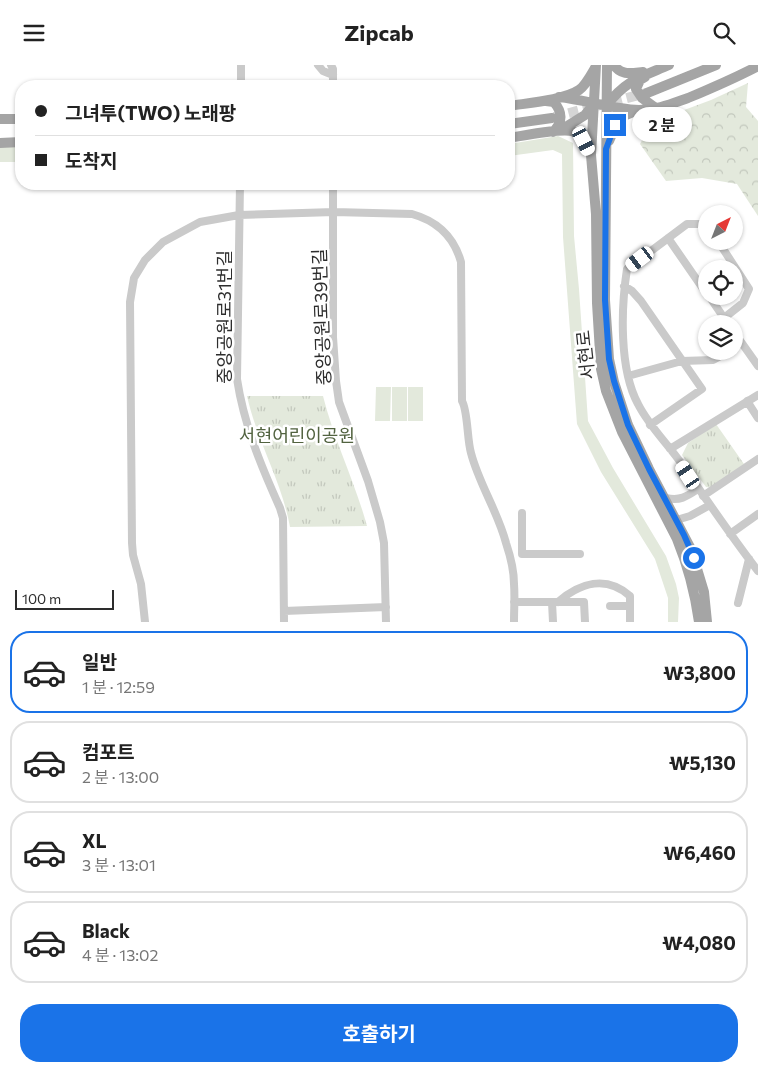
<!DOCTYPE html>
<html lang="ko">
<head>
<meta charset="utf-8">
<style>
  body { margin:0; font-family:Commissioner,"Noto Sans KR",sans-serif; background:#f6f6f6; color:#222; height:100vh; display:flex; flex-direction:column; font-size:19px; white-space:nowrap }
  * { box-sizing:border-box; margin:0 }
  p { font-size:16px; color:#767676 }
  .icon { flex:none; width:28px; height:28px; fill:none; stroke:currentColor; stroke-width:2; stroke-linecap:round; stroke-linejoin:round }
  .map { position:relative; height:557px; overflow:hidden }
  .drawer { display:flex; flex-direction:column; background:#fff; flex:1 }
  .drawer>* { flex:none }
  .hud { position:absolute; left:15px; top:15px; width:500px; height:110px; border-radius:20px; box-shadow:0 1px 4px #0004; display:grid; align-content:center; height:110px; padding:0 20px; background:#fff }
  .needle { width:32px; rotate:42deg }
  .tools { position:absolute; left:698px; top:140px; display:grid; gap:10px }
  .tools a { display:grid; place-items:center; width:45px; height:45px; border-radius:50%; background:#fff; box-shadow:0 1px 4px #0004; font-size:25px }
  .scale { position:absolute; left:15px; bottom:12px; width:99px; box-sizing:border-box; padding-left:5px; border:2px solid #2d2d2d; border-top:0; font-size:14px; line-height:18px; white-space:nowrap; color:#2d2d2d; -webkit-text-stroke:4px #fff; paint-order:stroke }
  .end { position:absolute; width:22px; height:22px; margin:-11px; border:6px solid #1a73e8; background:#fff; box-shadow:0 0 0 2px #fff }
  .from { border-radius:50% }
  .bubble { position:absolute; height:35px; border-radius:18px; background:#fff; box-shadow:0 1px 4px #0004; font-size:16px; font-weight:700; line-height:35px; text-align:center }
  .car { position:absolute; width:15px; height:30px; margin:-15px -8px; border-radius:6px; box-shadow:0 0 4px 1px #0007; background:linear-gradient(#fff 24%,#345 0 40%,#fff 0 76%,#345 0 86%,#fff 0) }
  .hud b { display:flex; align-items:center; gap:18px; height:48px; font-size:19px }
  .hud b+b { border-top:1px solid #e0e0e0 }
  .hud i { width:12px; height:12px; background:#222 }
  ul { padding:9px 0 0; list-style:none }
  li { display:flex; align-items:center; gap:15px; height:82px; margin:0 10px 8px; padding:0 10px; border:2px solid #e0e0e0; border-radius:20px }
  li div { flex:1 }
  li b { display:block; font-size:19px }
  li em { font-style:normal; font-weight:700 }
  li.current { border-color:#1a73e8 }
  li>.icon { width:45px; height:45px; stroke-width:1.5 }
  .primary-button { display:flex; gap:10px; margin-top:auto; padding:10px 20px }
  .primary-button a { flex:1; height:58px; border-radius:20px; background:#1a73e8; color:#fff; font-size:20px; font-weight:700; line-height:58px; text-align:center }
  header { display:flex; justify-content:space-between; align-items:center; height:65px; padding:0 20px; background:#fff; font-size:22px; font-weight:700 }
  .map>svg:first-child { display:block }
  .green { fill:#e3e9dc }
  .forest { fill:url(#forest-crowns) }
  .park { fill:url(#park-tufts) }
  .lines { fill:none; stroke-linecap:round; stroke-linejoin:round }
  .major-tunnel { stroke:#d5d5d5; stroke-width:10; stroke-dasharray:10 5; stroke-linecap:butt }
  .minor { stroke:#cacaca; stroke-width:8 }
  .major { stroke:#a5a5a5; stroke-width:10 }
  .route { stroke:#1a73e8; stroke-width:6 }
  .labels { text-anchor:middle; dominant-baseline:central; stroke-width:5; stroke-linejoin:round; paint-order:stroke }
  .street-label { font-size:18px; fill:#2d2d2d; stroke:#fff }
  .park-label { font-size:18px; fill:#526340; stroke:#fff }
</style>
</head>
<body>
<header><svg class="icon" aria-label="menu" viewBox="0 0 24 24"><path d="M4 6h16M4 12h16M4 18h16"/></svg>Zipcab<svg class="icon" aria-label="search" viewBox="0 0 24 24"><circle cx="10" cy="10" r="6"/><path d="M15 15l6 6"/></svg></header>
<div class="map">
<svg width="758" height="557" viewBox="0 0 758 557">
  <defs>
    <pattern id="forest-crowns" width="20" height="18" patternUnits="userSpaceOnUse" patternTransform="scale(1.25)"><rect width="20" height="18" fill="#e3e9dc"/><path d="M2 6a3 3 0 1 1 6 0M12 15a3 3 0 1 1 6 0" fill="none" stroke="#c3c8bd"/></pattern>
    <pattern id="park-tufts" width="24" height="20" patternUnits="userSpaceOnUse" patternTransform="scale(1.25)"><rect width="24" height="20" fill="#e3e9dc"/><path d="M3 7l-1-3M5 7V3M7 7l1-3M15 17l-1-3M17 17v-4M19 17l1-3" fill="none" stroke="#c3c8bd"/></pattern>
  </defs>
  <rect width="100%" height="100%" fill="#fff"/>
  <path class="green" d="M558,71L573,78L574,171L579,224L588,356L613,403L666,491L676,519L679,533L678,557H668V533L655,494L601,407L577,359L563,172L562,89L553,85L509,91V79Z
    M0,81H21V97H0Z
    M376,322H391L390,356H375Z
    M392,322H407V356H392Z
    M408,322H423V356H408Z"/>
  <path class="forest" d="M748,18L746,42L758,56V151L737,119L702,113L666,116L640,79L652,57L711,35Z"/>
  <path class="park" d="M247,331H323C334,375 355,417 367,461L290,462C282,417 257,376 247,331Z
    M716,359L744,399L711,423L706,422L682,390L688,378Z"/>
  <g class="lines">
    <path class="major-tunnel" d="M554,52L646,28"/>
    <path class="minor" d="M318,0L323,6L333,10
      M331,0L333,4V21
      M241,21V0
      M240,119L237,314C244,360 261,401 280,443L283,453L284,557
      M333,119V272L336,316L339,337L368,416L380,457L384,478L386,557
      M706,159H687L627,204C621,243 619,304 638,339C649,361 667,378 681,398C706,434 731,471 758,506
      M668,173L706,228
      M718,176L749,224L743,238L724,253L728,259
      M624,221L632,226L641,236L702,324L650,360
      M709,231L724,253
      M734,267L758,301
      M628,311L682,296L713,295L730,286
      M747,336L758,353
      M670,384L758,330
      M703,431L758,394
      M666,433C680,436 686,432 698,424
      M522,448V489H580
      M673,456L690,451L710,440
      M730,469L758,449
      M514,537H584L585,557
      M552,537L553,557
      M558,537C580,518 606,510 630,531V557
      M738,538L749,494
      M610,541H630
      M284,546L386,542
      M145,557L141,519L133,490L132,478L130,237L134,213L145,195L163,177L200,157L239,150L334,147L412,149C437,156 454,172 461,197L462,336C468,346 467,375 471,388C479,419 498,447 506,478C510,490 514,505 514,519C515,531 514,544 514,557"/>
    <path class="major" d="M596,0L591,90L596,149L597,238L601,304L606,326L622,367L677,474C688,501 695,528 699,557
      M607,0L605,235L609,294L614,317L628,360L649,404L691,484L704,527L707,557
      M614,0C621,11 632,8 643,7
      M645,12L640,15L636,24L642,33L657,44
      M647,28L716,0
      M559,32C586,35 612,44 639,45C657,45 671,39 688,33C712,23 735,13 758,1
      M546,36L554,37C563,48 563,57 553,67
      M607,40C626,15 641,12 669,0
      M509,41C527,38 564,35 579,25C585,21 591,10 595,3
      M0,54H21
      M509,59L552,53
      M561,65L585,50L594,39
      M509,73C522,71 565,62 574,67C583,71 587,80 591,88
      M609,76L619,53L636,46
      M0,78L21,77"/>
  </g>
  <g class="lines">
    <path class="route" d="M615,60L606,84L605,235L609,294L614,316L628,360L649,404L684,470L694,493"/>
  </g>
  <g class="labels">
    <g class="street-label">
      <text transform="translate(224 252) rotate(-90)">중앙공원로31번길</text>
      <text transform="translate(321 252) rotate(-92)">중앙공원로39번길</text>
      <text transform="translate(585 290) rotate(-96)">서현로</text>
    </g>
    <g class="park-label">
      <text x="297" y="370">서현어린이공원</text>
    </g>
  </g>
</svg>
<div class="tools">
<a><svg class="needle" viewBox="-14 -14 28 28"><path d="M0-13l5 13h-10z" fill="#e53935"/><path d="M0 13l5-13h-10z" fill="#767676"/></svg></a>
<a><svg class="icon" aria-label="locate" viewBox="0 0 24 24"><circle cx="12" cy="12" r="6"/><path d="M12 2v4M12 18v4M2 12h4M18 12h4"/></svg></a>
<a><svg class="icon" aria-label="layers" viewBox="0 0 24 24"><path d="M12 4l9 5-9 5-9-5zM3 14l9 5 9-5"/></svg></a>
</div>
<div class="scale">100 m</div>
<i class="end from" style="left:694px;top:493px"></i>
<i class="end" style="left:615px;top:60px"></i>
<div class="bubble" style="left:632px;top:42px;width:60px">2 분</div>
<i class="car" style="left:584px;top:76px;rotate:153deg"></i>
<i class="car" style="left:640px;top:194px;rotate:233deg"></i>
<i class="car" style="left:688px;top:410px;rotate:327deg"></i>
<div class="hud">
<b><i class="from"></i>그녀투(TWO) 노래팡</b>
<b><i></i>도착지</b>
</div>
</div>
<section class="drawer">
<ul>
<li class="current"><svg class="icon" aria-label="car" viewBox="0 0 24 24"><path d="M5 17H2v-5l4-1 3-4h7l3 4 3 1v5h-3M9 17h6M6 11h13"/><circle cx="7" cy="17" r="2"/><circle cx="17" cy="17" r="2"/></svg><div><b>일반</b><p>1 분 · 12:59</p></div><em>₩3,800</em></li>
<li><svg class="icon" aria-label="car" viewBox="0 0 24 24"><path d="M5 17H2v-5l4-1 3-4h7l3 4 3 1v5h-3M9 17h6M6 11h13"/><circle cx="7" cy="17" r="2"/><circle cx="17" cy="17" r="2"/></svg><div><b>컴포트</b><p>2 분 · 13:00</p></div><em>₩5,130</em></li>
<li><svg class="icon" aria-label="car" viewBox="0 0 24 24"><path d="M5 17H2v-5l4-1 3-4h7l3 4 3 1v5h-3M9 17h6M6 11h13"/><circle cx="7" cy="17" r="2"/><circle cx="17" cy="17" r="2"/></svg><div><b>XL</b><p>3 분 · 13:01</p></div><em>₩6,460</em></li>
<li><svg class="icon" aria-label="car" viewBox="0 0 24 24"><path d="M5 17H2v-5l4-1 3-4h7l3 4 3 1v5h-3M9 17h6M6 11h13"/><circle cx="7" cy="17" r="2"/><circle cx="17" cy="17" r="2"/></svg><div><b>Black</b><p>4 분 · 13:02</p></div><em>₩4,080</em></li>
</ul>
<div class="primary-button"><a>호출하기</a></div>
</section>
</body>
</html>
